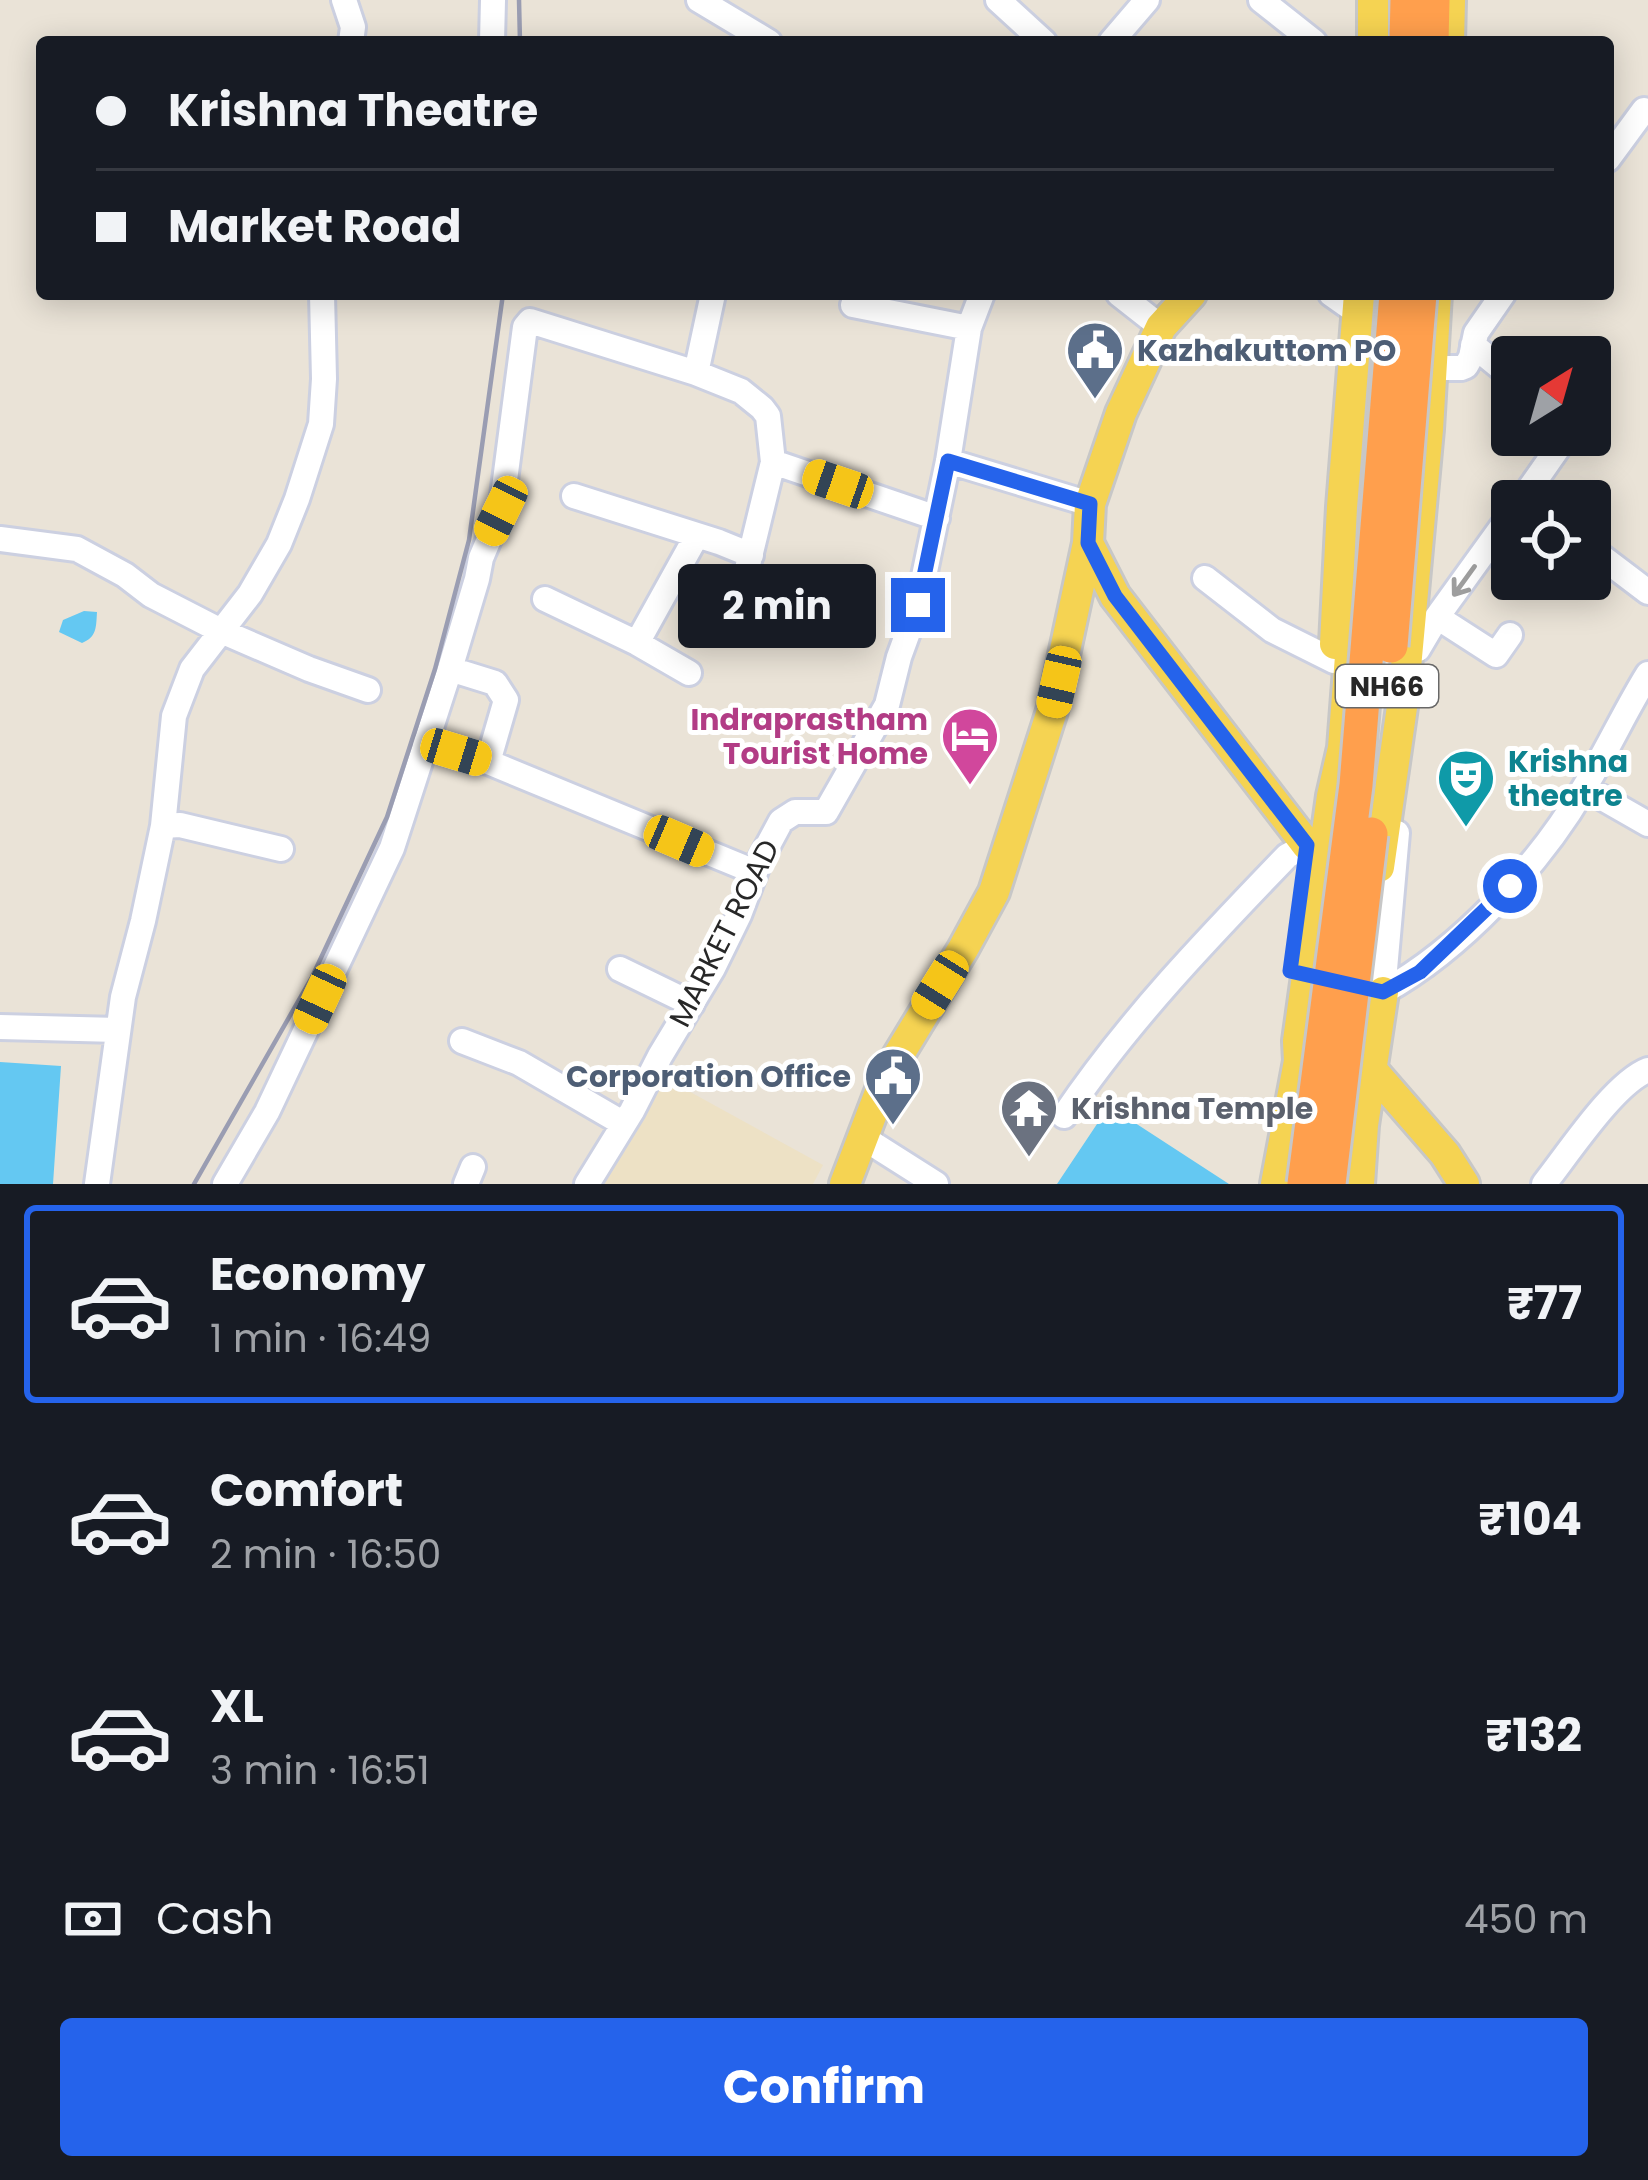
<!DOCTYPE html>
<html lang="en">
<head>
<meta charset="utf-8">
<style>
  body { margin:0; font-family:Poppins,sans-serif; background:#242831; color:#f1f3f6; height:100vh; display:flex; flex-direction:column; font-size:45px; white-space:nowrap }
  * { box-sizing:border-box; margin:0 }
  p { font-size:39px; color:#9ea1a6 }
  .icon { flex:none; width:66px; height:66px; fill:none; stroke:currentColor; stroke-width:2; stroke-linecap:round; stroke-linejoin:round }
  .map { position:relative; height:1184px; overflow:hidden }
  .side { display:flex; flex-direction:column; background:#171b24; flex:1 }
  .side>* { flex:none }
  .guide { position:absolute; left:36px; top:36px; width:1578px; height:264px; border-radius:12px; box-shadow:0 6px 30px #0003; display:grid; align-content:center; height:264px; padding:0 60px; background:#171b24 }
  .needle { width:78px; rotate:37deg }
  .buttons { position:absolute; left:1491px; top:336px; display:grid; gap:24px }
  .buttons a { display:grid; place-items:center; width:120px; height:120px; border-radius:12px; background:#171b24; box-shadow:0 6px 30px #0003; font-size:60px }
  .end { position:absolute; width:54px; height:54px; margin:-27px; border:15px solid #2563eb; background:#fff; box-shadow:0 0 0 6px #fff }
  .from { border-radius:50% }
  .bubble { position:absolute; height:84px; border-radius:12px; background:#171b24; box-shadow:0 6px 30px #0003; font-size:39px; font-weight:700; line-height:84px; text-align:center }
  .car { position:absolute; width:36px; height:72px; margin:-36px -18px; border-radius:15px; box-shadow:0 0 9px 3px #0007; background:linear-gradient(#f5c518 24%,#345 0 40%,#f5c518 0 76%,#345 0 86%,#f5c518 0) }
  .guide b { display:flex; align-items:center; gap:42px; height:114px; font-size:45px }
  .guide b+b { border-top:3px solid #363941 }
  .guide i { width:30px; height:30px; background:#f1f3f6 }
  ul { padding:21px 0 0; list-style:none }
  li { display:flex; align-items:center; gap:36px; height:198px; margin:0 24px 18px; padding:0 36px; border:6px solid transparent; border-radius:12px }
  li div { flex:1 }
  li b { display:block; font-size:45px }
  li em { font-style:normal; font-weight:700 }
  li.on { border-color:#2563eb }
  li>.icon { width:108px; height:108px; stroke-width:1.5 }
  .pay { display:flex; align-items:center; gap:30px; height:132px; padding:0 60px; font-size:45px }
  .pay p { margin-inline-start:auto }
  .primary-button { display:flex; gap:24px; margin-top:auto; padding:24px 60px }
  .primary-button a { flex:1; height:138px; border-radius:12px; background:#2563eb; color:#fff; font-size:48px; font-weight:700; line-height:138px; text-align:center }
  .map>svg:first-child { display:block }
  .education { fill:#ede1c5 }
  .water { fill:#64c8f2 }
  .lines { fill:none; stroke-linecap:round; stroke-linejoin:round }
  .minor-casing { stroke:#ccd0e1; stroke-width:30 }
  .major-casing { stroke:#c7c7c7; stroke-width:36 }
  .highway-casing { stroke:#c7c7c7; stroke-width:39 }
  .minor { stroke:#fff; stroke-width:24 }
  .major { stroke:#f5d352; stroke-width:30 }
  .highway { stroke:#ff9f4d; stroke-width:33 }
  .rail { stroke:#9a9db2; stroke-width:4.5 }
  .highway-bridge-casing { stroke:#c7c7c7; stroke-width:39; stroke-linecap:butt }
  .highway-bridge { stroke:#ff9f4d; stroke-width:33 }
  .oneway { stroke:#9e9e9e }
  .route { stroke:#2563eb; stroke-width:15 }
  .labels { text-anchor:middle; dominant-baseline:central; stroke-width:10; stroke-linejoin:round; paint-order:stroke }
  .shield { fill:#fff; stroke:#686868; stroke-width:3 }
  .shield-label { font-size:27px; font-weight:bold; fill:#272727 }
  .service-label { font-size:30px; font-weight:bold; fill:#4e5e75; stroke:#fff; text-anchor:start }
  .hotel-label { font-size:30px; font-weight:bold; fill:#b23c85; stroke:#fff; text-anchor:end }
  .culture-label { font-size:30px; font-weight:bold; fill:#0d838f; stroke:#fff; text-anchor:start }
  .street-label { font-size:30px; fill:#272727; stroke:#fff }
  .worship-label { font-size:30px; font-weight:bold; fill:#5b616d; stroke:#fff; text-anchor:start }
</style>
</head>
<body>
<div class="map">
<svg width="1648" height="1184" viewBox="0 0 1648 1184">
  <rect width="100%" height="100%" fill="#eae3d7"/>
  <path class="education" d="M663,1077L823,1165L813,1184H602Z"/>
  <path class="water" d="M84,611L97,612C96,627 97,637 82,643L59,632L63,620Z
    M0,1062L61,1066L53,1184H0Z
    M1109,1106L1229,1184H1057Z"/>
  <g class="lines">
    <g class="minor-casing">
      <path id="minor" d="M344,0L353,27L351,42
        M699,0L769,42
        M998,0L1044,42
        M1261,0L1314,42
        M492,42L493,0
        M1111,42L1147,0
        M1608,159L1644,110L1648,113
        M1119,294L1161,327
        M1331,294L1358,313
        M853,305L969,328
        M1473,345L1512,377
        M1442,368H1461L1466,366L1471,357L1476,333L1503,294
        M696,373L713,294
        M948,461L1090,504
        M773,462L937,518
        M574,496L719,542L751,555
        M1521,501L1567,435
        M0,539L77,549L125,575L151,595L221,631L309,669L368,690
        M1590,548L1648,592
        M1205,578L1272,630L1334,661
        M545,599L637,643L689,673
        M1437,617L1496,655L1510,635
        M637,643L697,535
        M1418,649L1437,617L1512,513
        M450,669L495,683L506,700L488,762
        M425,743L488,762L755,872
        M1585,788L1648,824
        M163,826L174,716L192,669L250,594L279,544L297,499L321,424L324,379L322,294
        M620,969L692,1004
        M1374,990L1383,992C1460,950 1540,864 1584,788C1607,751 1625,711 1648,674
        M1383,992L1397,833
        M0,1027L118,1030
        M462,1041L519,1063L624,1124
        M1064,1116C1128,1021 1208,938 1287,856L1307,845
        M862,1137L936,1184
        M97,1184L123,997L143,921L163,826L180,825L281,849
        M225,1184L267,1112L392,848L450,669L477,579L481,558L501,511L525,327L530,321L696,373L741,391L762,408L768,416L773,462L746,573
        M466,1184L473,1167
        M587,1184L632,1111L660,1056L713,968L739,915L759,862L781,821L795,812H826L887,705L899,657L918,605L948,461L969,328L982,294
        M1544,1184C1568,1154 1614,1083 1648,1070"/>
    </g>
    <g class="major-casing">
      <path id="major" d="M1373,0V42
        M1449,42L1450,0
        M1088,543L1115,596L1307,845
        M1335,644L1342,507L1359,294
        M1379,867L1403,700L1428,429L1436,294
        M1321,1050L1372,1070L1445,1154L1464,1184
        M845,1184L887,1074L963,949L994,892L1052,711L1088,543L1090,504L1121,413L1161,327L1191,294
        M1276,1184L1299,1061L1298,1041L1332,796L1343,748L1353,617
        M1359,1184L1363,1125L1383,992"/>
    </g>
    <g class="highway-casing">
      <path id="highway" d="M1406,42L1407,0
        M1432,42L1433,0"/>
    </g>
    <use href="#minor" class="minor"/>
    <use href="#major" class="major"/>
    <use href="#highway" class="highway"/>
    <path class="rail" d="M519,0L520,42
      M194,1184L312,977L387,817L435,669L469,540L503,294"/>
    <g class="highway-bridge-casing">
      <path id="highway-bridge" d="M1391,646L1420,294
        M1304,1184L1356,785L1396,294
        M1329,1184L1371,834"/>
    </g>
    <use href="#highway-bridge" class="highway-bridge"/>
  </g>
  <defs><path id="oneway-shaft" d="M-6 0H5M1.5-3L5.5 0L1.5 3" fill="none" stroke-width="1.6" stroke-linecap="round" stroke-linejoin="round" transform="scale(3)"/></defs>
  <use class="oneway" href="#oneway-shaft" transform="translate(1464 581) rotate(126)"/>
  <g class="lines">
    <path class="route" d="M918,605L948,461L1090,504L1088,543L1115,596L1307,845L1290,971L1383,992L1420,972L1510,886"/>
  </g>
  <defs>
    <g id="civic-pin" transform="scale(3)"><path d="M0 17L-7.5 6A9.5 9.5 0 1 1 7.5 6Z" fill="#5c6f8a" stroke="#fff"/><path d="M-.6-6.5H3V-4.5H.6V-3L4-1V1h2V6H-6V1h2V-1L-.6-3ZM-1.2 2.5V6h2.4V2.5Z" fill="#fff"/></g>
    <g id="hotel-pin" transform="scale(3)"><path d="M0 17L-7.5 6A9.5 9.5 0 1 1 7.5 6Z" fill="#d1479c" stroke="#fff"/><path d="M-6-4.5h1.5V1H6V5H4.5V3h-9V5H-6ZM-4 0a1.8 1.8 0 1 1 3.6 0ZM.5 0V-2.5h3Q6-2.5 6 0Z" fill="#fff"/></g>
    <g id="theatre-pin" transform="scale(3)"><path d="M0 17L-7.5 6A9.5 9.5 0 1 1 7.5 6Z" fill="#0f9aa8" stroke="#fff"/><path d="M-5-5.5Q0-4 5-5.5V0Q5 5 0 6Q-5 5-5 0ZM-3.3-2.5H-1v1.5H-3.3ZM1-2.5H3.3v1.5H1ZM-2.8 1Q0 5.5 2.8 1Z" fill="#fff"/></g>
    <g id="temple-pin" transform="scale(3)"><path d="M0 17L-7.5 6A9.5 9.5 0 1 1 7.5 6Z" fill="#6b7280" stroke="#fff"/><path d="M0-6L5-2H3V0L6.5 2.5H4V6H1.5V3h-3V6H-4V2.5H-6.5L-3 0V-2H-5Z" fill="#fff"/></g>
  </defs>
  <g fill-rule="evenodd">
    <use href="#civic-pin" x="1095" y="350"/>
    <use href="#hotel-pin" x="970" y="736"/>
    <use href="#theatre-pin" x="1466" y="778"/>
    <use href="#civic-pin" x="893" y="1076"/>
    <use href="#temple-pin" x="1029" y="1108"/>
  </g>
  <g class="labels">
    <rect class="shield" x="1336" y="665" width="102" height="42" rx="9"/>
    <g class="shield-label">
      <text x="1387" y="686">NH66</text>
    </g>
    <g class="service-label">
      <text x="1137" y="350">Kazhakuttom PO</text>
      <text x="851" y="1076" text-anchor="end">Corporation Office</text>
    </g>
    <g class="hotel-label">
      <text x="928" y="719">Indraprastham<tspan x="928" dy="34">Tourist Home</tspan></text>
    </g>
    <g class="culture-label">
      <text x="1508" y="761">Krishna<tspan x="1508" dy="34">theatre</tspan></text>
    </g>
    <g class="street-label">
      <text transform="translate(724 933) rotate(-63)">MARKET ROAD</text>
    </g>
    <g class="worship-label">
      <text x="1071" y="1108">Krishna Temple</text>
    </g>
  </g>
</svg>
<div class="buttons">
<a><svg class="needle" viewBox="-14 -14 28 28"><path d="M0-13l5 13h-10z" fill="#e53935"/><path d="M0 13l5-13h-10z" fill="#9ea1a6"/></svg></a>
<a><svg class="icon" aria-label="locate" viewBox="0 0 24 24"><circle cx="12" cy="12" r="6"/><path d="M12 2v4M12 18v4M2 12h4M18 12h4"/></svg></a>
</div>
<i class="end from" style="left:1510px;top:886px"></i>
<i class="end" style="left:918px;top:605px"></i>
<div class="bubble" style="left:678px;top:564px;width:198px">2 min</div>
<i class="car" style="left:838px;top:484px;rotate:289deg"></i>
<i class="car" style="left:501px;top:511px;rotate:206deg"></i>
<i class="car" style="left:1059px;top:682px;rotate:193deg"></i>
<i class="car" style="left:456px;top:752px;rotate:107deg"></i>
<i class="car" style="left:679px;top:841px;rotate:113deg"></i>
<i class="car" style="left:940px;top:985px;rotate:212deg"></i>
<i class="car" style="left:320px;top:999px;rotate:205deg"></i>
<div class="guide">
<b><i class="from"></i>Krishna Theatre</b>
<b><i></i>Market Road</b>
</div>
</div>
<section class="side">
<ul>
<li class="on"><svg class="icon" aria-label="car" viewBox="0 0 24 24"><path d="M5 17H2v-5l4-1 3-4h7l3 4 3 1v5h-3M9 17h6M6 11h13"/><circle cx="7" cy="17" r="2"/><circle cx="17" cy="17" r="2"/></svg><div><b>Economy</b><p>1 min · 16:49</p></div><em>₹77</em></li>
<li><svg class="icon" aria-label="car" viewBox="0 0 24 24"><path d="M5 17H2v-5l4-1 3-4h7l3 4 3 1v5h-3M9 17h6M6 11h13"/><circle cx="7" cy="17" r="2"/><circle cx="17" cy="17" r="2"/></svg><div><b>Comfort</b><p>2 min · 16:50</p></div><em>₹104</em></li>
<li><svg class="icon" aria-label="car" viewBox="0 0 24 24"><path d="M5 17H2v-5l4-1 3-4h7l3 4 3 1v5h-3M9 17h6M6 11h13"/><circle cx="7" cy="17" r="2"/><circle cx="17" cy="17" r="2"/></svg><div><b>XL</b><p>3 min · 16:51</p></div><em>₹132</em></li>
</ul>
<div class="pay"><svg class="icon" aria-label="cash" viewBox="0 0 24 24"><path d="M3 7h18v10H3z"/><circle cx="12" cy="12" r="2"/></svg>Cash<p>450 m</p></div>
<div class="primary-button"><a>Confirm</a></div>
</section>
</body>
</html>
